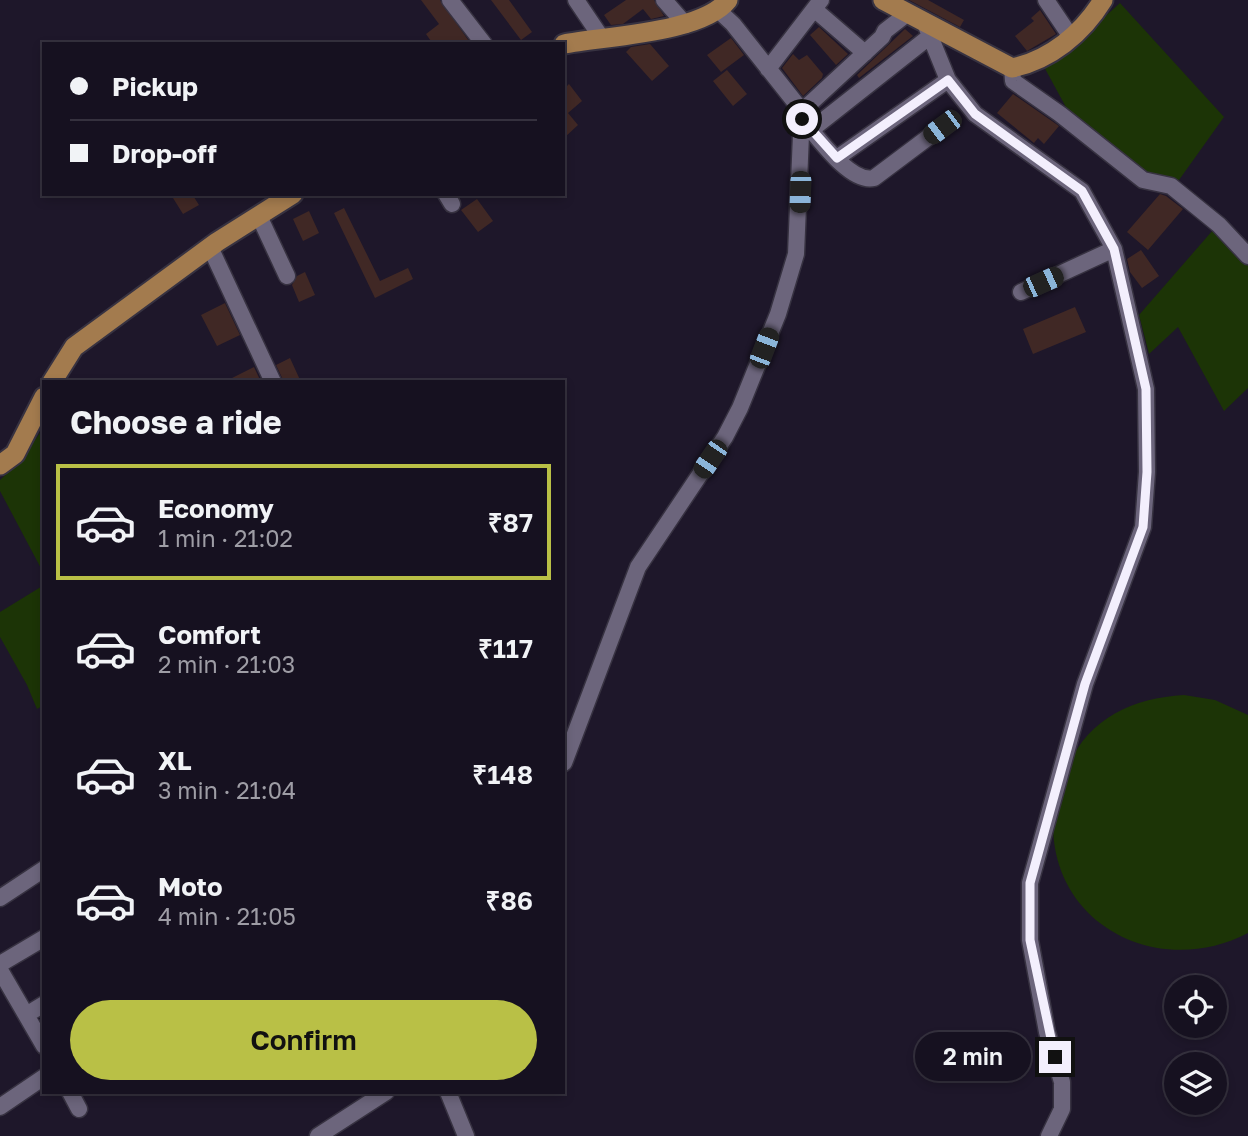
<!DOCTYPE html>
<html lang="en">
<head>
<meta charset="utf-8">
<style>
  body { margin:0; font-family:"Golos Text",sans-serif; background:#1f1a29; color:#f1f3f6; height:100vh; display:flex; flex-direction:column; font-size:26px; white-space:nowrap }
  * { box-sizing:border-box; margin:0 }
  p { font-size:23px; color:#9e9da5 }
  .icon { flex:none; width:38px; height:38px; fill:none; stroke:currentColor; stroke-width:2; stroke-linecap:round; stroke-linejoin:round }
  .map { position:relative; flex:1; overflow:hidden }
  .details { position:absolute; left:42px; top:380px; width:523px; height:714px; display:flex; flex-direction:column; background:#161120; border-radius:0px; box-shadow:0 4px 10px #0003,0 0 0 2px #35313e }
  .details>* { flex:none }
  .guide { position:absolute; left:42px; top:42px; width:523px; height:154px; border-radius:0px; box-shadow:0 4px 10px #0003,0 0 0 2px #35313e; display:grid; align-content:center; height:154px; padding:0 28px; background:#161120 }
  .buttons { position:absolute; left:1164px; top:975px; display:grid; gap:14px }
  .buttons a { display:grid; place-items:center; width:63px; height:63px; border-radius:50%; background:#161120; box-shadow:0 4px 10px #0003,0 0 0 2px #35313e; font-size:35px }
  .end { position:absolute; width:32px; height:32px; margin:-16px; border:9px solid #f3effd; background:#111; box-shadow:0 0 0 4px #111 }
  .from { border-radius:50% }
  .bubble { position:absolute; height:49px; border-radius:24px; background:#161120; box-shadow:0 4px 10px #0003,0 0 0 2px #35313e; font-size:23px; font-weight:600; line-height:49px; text-align:center }
  .car { position:absolute; width:21px; height:42px; margin:-21px -10px; border-radius:9px; box-shadow:0 0 5px 2px #0007; background:linear-gradient(#222 24%,#8ab4d8 0 40%,#222 0 76%,#8ab4d8 0 86%,#222 0) }
  .guide b { display:flex; align-items:center; gap:24px; height:66px; font-size:26px }
  .guide b+b { border-top:2px solid #35313e }
  .guide i { width:18px; height:18px; background:#f1f3f6 }
  ul { padding:0; list-style:none }
  li { display:flex; align-items:center; gap:21px; height:116px; margin:0 14px 10px; padding:0 14px; border:4px solid transparent; border-radius:0px }
  li div { flex:1 }
  li b { display:block; font-size:26px }
  li em { font-style:normal; font-weight:600 }
  li.current { border-color:#b9c046 }
  li>.icon { width:63px; height:63px; stroke-width:1.5 }
  h2 { padding:0 28px; font-size:32px; line-height:84px }
  .cta { display:flex; gap:14px; margin-top:auto; padding:14px 28px }
  .cta a { flex:1; height:80px; border-radius:42px; background:#b9c046; color:#111; font-size:28px; font-weight:600; line-height:80px; text-align:center }
  .map>svg:first-child { display:block }
  .green { fill:#1c3406 }
  .building { fill:#402825 }
  .lines { fill:none; stroke-linecap:round; stroke-linejoin:round }
  .minor-casing { stroke:#373241; stroke-width:19 }
  .major-casing { stroke:#373241; stroke-width:23 }
  .minor { stroke:#6c657c; stroke-width:16 }
  .major { stroke:#a37b4e; stroke-width:19 }
  .route { stroke:#f3effd; stroke-width:9 }
</style>
</head>
<body>
<div class="map">
<svg width="1248" height="1136" viewBox="0 0 1248 1136">
  <rect width="100%" height="100%" fill="#1e172a"/>
  <path class="green" d="M1120,3L1224,117L1179,180L1147,174L1067,109L1043,65L1068,50Z
    M1213,230L1248,266V388L1224,411L1178,327L1149,354L1139,315Z
    M42,430L44,433V574L0,491V480L21,460Z
    M44,585V705L37,709L27,685L0,637V612Z
    M1184,695L1215,700L1248,715V933C1161,979 1052,927 1053,823C1053,809 1059,794 1063,781C1079,724 1127,698 1184,695Z"/>
  <path class="building" d="M421,0H440L471,44H433L426,34L439,24Z
    M491,0H509L532,32L521,40Z
    M626,0H654L664,16L651,19L643,9L623,24L611,25L604,15Z
    M909,0H928L964,20L960,27Z
    M1040,10L1056,34L1027,51L1015,36L1034,21L1031,18Z
    M819,27L848,54L836,65L810,35Z
    M905,29L913,36L859,78L857,75Z
    M731,38L744,55L721,72L707,55Z
    M650,44L669,66L652,81L626,52L631,47Z
    M793,54L799,60L807,55L823,74L822,78L803,96L782,68Z
    M727,70L747,94L733,106L713,81Z
    M569,84L582,101L568,113L578,125L564,138V89Z
    M1013,94L1059,126L1044,144L1038,138L1034,143L997,113Z
    M179,194H192L199,205L183,214L173,198Z
    M1160,194L1166,196L1183,209L1148,250L1127,232Z
    M477,199L493,221L478,232L461,210Z
    M344,208L380,281L408,268L413,279L375,298L334,213Z
    M309,211L319,233L303,241L293,219Z
    M1141,250L1159,276L1142,288L1130,272L1127,259Z
    M305,272L315,295L299,302L292,285L297,276Z
    M225,303L240,335L217,346L201,315Z
    M1075,307L1086,332L1033,354L1023,329Z
    M290,358L301,382H284L276,365Z
    M254,367L261,382H224Z"/>
  <g class="lines">
    <g class="minor-casing">
      <path id="minor" d="M450,0L484,44
        M576,0L601,37
        M664,0L686,25
        M1046,0L1071,37
        M814,9L865,53
        M924,21L948,80L975,114L1082,191L1114,249L1146,389L1147,472L1143,527L1085,684L1030,883V940L1047,1032L1062,1082V1109L1049,1136
        M1012,68L1013,81L1060,114L1143,180L1171,186L1219,225L1248,256
        M768,69L821,0
        M802,111L882,37L885,31L908,13
        M802,119C817,136 850,184 874,178L942,127
        M811,130L929,37
        M837,158L948,80
        M446,194L452,204
        M259,216L287,276
        M210,247L273,382
        M1021,292L1114,249
        M564,763L638,567L725,437L740,408L778,314L796,254L802,111L733,24L719,11
        M0,898L44,869
        M0,964L44,938
        M0,970L44,1046
        M26,1015L44,1004
        M70,1092L79,1109
        M448,1092L466,1136
        M0,1107L44,1077
        M318,1136L386,1092"/>
    </g>
    <g class="major-casing">
      <path id="major" d="M883,0L1012,68C1050,60 1082,34 1103,0
        M564,44C606,36 702,33 728,0
        M52,382L74,347L217,242L293,194
        M0,465L15,454L44,397"/>
    </g>
    <use href="#minor" class="minor"/>
    <use href="#major" class="major"/>
  </g>
  <g class="lines">
    <path class="route" d="M802,119L837,158L948,80L975,114L1082,191L1114,249L1146,389L1147,472L1143,527L1085,684L1030,883V940L1055,1057"/>
  </g>
</svg>
<div class="buttons">
<a><svg class="icon" aria-label="locate" viewBox="0 0 24 24"><circle cx="12" cy="12" r="6"/><path d="M12 2v4M12 18v4M2 12h4M18 12h4"/></svg></a>
<a><svg class="icon" aria-label="layers" viewBox="0 0 24 24"><path d="M12 4l9 5-9 5-9-5zM3 14l9 5 9-5"/></svg></a>
</div>
<i class="end from" style="left:802px;top:119px"></i>
<i class="end" style="left:1055px;top:1057px"></i>
<div class="bubble" style="left:915px;top:1032px;width:116px">2 min</div>
<i class="car" style="left:942px;top:127px;rotate:233deg"></i>
<i class="car" style="left:800px;top:192px;rotate:182deg"></i>
<i class="car" style="left:1043px;top:282px;rotate:66deg"></i>
<i class="car" style="left:764px;top:348px;rotate:21deg"></i>
<i class="car" style="left:710px;top:459px;rotate:214deg"></i>
<div class="guide">
<b><i class="from"></i>Pickup</b>
<b><i></i>Drop-off</b>
</div>
<section class="details">
<h2>Choose a ride</h2>
<ul>
<li class="current"><svg class="icon" aria-label="car" viewBox="0 0 24 24"><path d="M5 17H2v-5l4-1 3-4h7l3 4 3 1v5h-3M9 17h6M6 11h13"/><circle cx="7" cy="17" r="2"/><circle cx="17" cy="17" r="2"/></svg><div><b>Economy</b><p>1 min · 21:02</p></div><em>₹87</em></li>
<li><svg class="icon" aria-label="car" viewBox="0 0 24 24"><path d="M5 17H2v-5l4-1 3-4h7l3 4 3 1v5h-3M9 17h6M6 11h13"/><circle cx="7" cy="17" r="2"/><circle cx="17" cy="17" r="2"/></svg><div><b>Comfort</b><p>2 min · 21:03</p></div><em>₹117</em></li>
<li><svg class="icon" aria-label="car" viewBox="0 0 24 24"><path d="M5 17H2v-5l4-1 3-4h7l3 4 3 1v5h-3M9 17h6M6 11h13"/><circle cx="7" cy="17" r="2"/><circle cx="17" cy="17" r="2"/></svg><div><b>XL</b><p>3 min · 21:04</p></div><em>₹148</em></li>
<li><svg class="icon" aria-label="car" viewBox="0 0 24 24"><path d="M5 17H2v-5l4-1 3-4h7l3 4 3 1v5h-3M9 17h6M6 11h13"/><circle cx="7" cy="17" r="2"/><circle cx="17" cy="17" r="2"/></svg><div><b>Moto</b><p>4 min · 21:05</p></div><em>₹86</em></li>
</ul>
<div class="cta"><a>Confirm</a></div>
</section>
</div>
</body>
</html>
